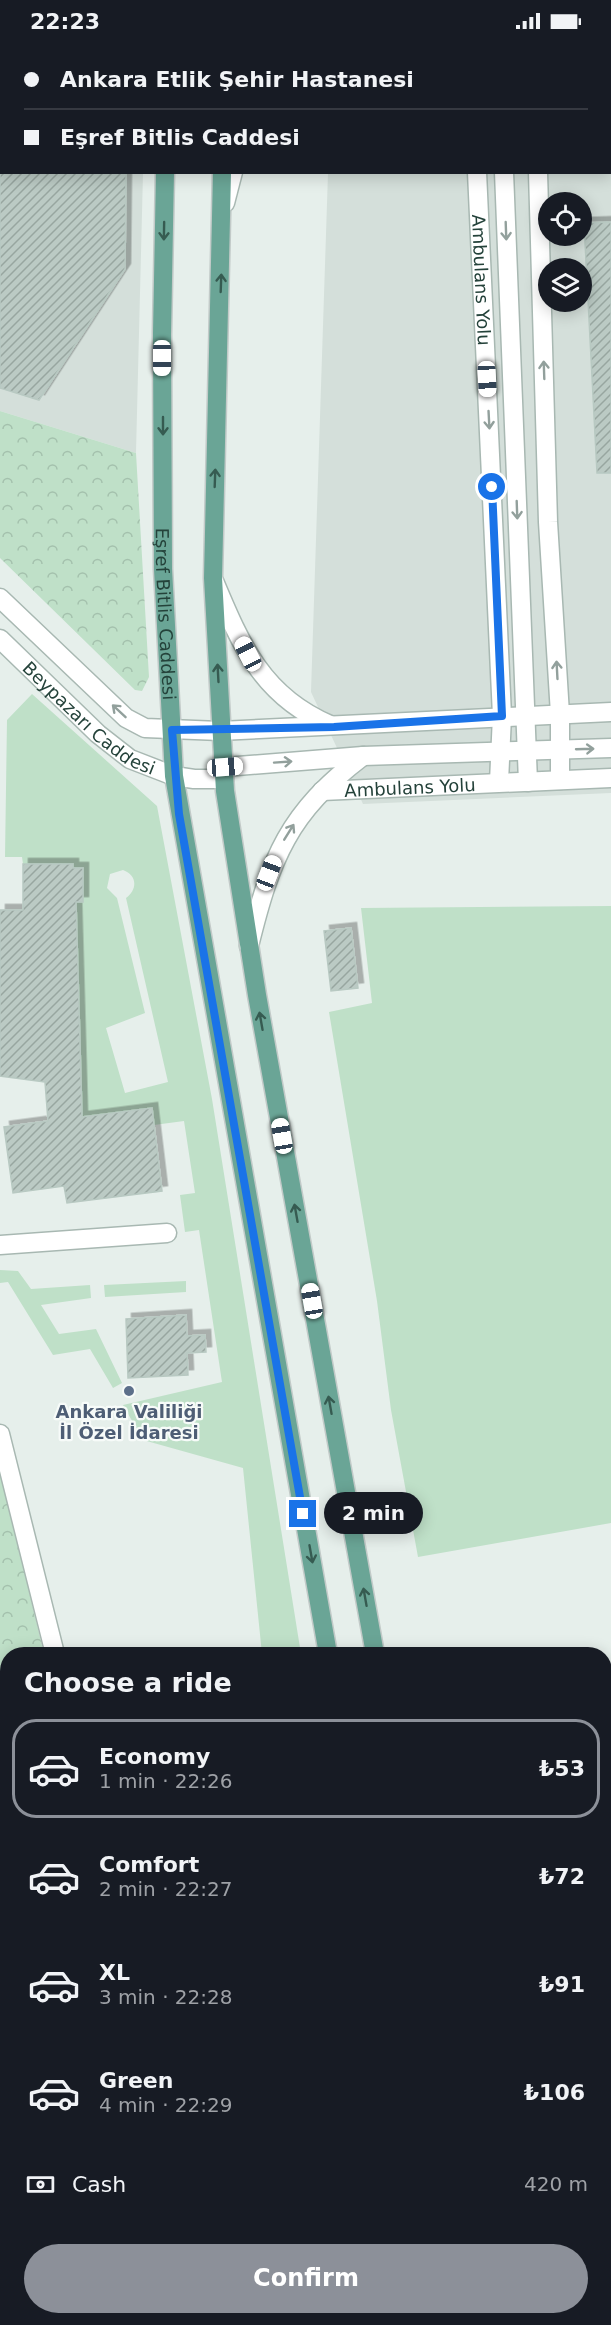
<!DOCTYPE html>
<html lang="en">
<head>
<meta charset="utf-8">
<style>
  body { margin:0; font-family:"DejaVu Sans",sans-serif; background:#20242c; color:#f1f3f6; height:100vh; display:flex; flex-direction:column; font-size:22px; white-space:nowrap }
  * { box-sizing:border-box; margin:0 }
  p { font-size:20px; color:#9ea1a6 }
  .icon { flex:none; width:33px; height:33px; fill:none; stroke:currentColor; stroke-width:2; stroke-linecap:round; stroke-linejoin:round }
  .map { position:relative; flex:1; overflow:hidden }
  .drawer { position:absolute; left:0px; top:1605px; width:612px; height:678px; display:flex; flex-direction:column; background:#171b24; border-radius:24px 24px 0 0; box-shadow:0 3px 15px #0003 }
  .drawer>* { flex:none }
  .hud { position:absolute; left:0px; top:0px; width:612px; height:132px; box-shadow:0 3px 15px #0003; display:grid; align-content:center; height:132px; padding:0 24px; background:#171b24 }
  .controls { position:absolute; left:538px; top:150px; display:grid; gap:12px }
  .controls a { display:grid; place-items:center; width:54px; height:54px; border-radius:50%; background:#171b24; box-shadow:0 3px 15px #0003; font-size:30px }
  .end { position:absolute; width:27px; height:27px; margin:-14px; border:8px solid #1a73e8; background:#fff; box-shadow:0 0 0 3px #fff }
  .from { border-radius:50% }
  .bubble { position:absolute; height:42px; border-radius:21px; background:#171b24; box-shadow:0 3px 15px #0003; font-size:20px; font-weight:800; line-height:42px; text-align:center }
  .car { position:absolute; width:18px; height:36px; margin:-18px -9px; border-radius:8px; box-shadow:0 0 4px 2px #0007; background:linear-gradient(#fff 24%,#345 0 40%,#fff 0 76%,#345 0 86%,#fff 0) }
  .hud b { display:flex; align-items:center; gap:21px; height:57px; font-size:22px }
  .hud b+b { border-top:2px solid #363941 }
  .hud i { width:15px; height:15px; background:#f1f3f6 }
  ul { padding:0; list-style:none }
  li { display:flex; align-items:center; gap:18px; height:99px; margin:0 12px 9px; padding:0 12px; border:3px solid transparent; border-radius:24px }
  li div { flex:1 }
  li b { display:block; font-size:22px }
  li em { font-style:normal; font-weight:800 }
  li.active { border-color:#8c9099 }
  li>.icon { width:54px; height:54px; stroke-width:1.5 }
  h2 { padding:0 24px; font-size:27px; line-height:72px }
  .pay { display:flex; align-items:center; gap:15px; height:66px; padding:0 24px; font-size:22px }
  .pay p { margin-inline-start:auto }
  .action { display:flex; gap:12px; margin-top:auto; padding:12px 24px }
  .action a { flex:1; height:69px; border-radius:36px; background:#8c9099; color:#fff; font-size:24px; font-weight:800; line-height:69px; text-align:center }
  .status { display:flex; justify-content:space-between; align-items:center; height:42px; padding:0 30px; background:#171b24; direction:ltr }
  .status svg { height:16px; fill:currentColor }
  .map>svg:first-child { display:block }
  .built { fill:#d4dfda; fill-rule:evenodd }
  .green { fill:#bfe0c8; fill-rule:evenodd }
  .forest { fill:url(#forest-crowns) }
  .building { fill:url(#building-hatch); stroke:#b8c9c2; stroke-width:1.5; filter:url(#shadow) }
  .lines { fill:none; stroke-linecap:round; stroke-linejoin:round }
  .minor-casing { stroke:#a8b8b2; stroke-width:21 }
  .major-casing { stroke:#c2cac8; stroke-width:21 }
  .minor { stroke:#fff; stroke-width:18 }
  .major { stroke:#6aa596; stroke-width:18 }
  .oneway { stroke:#365b51 }
  .oneway2 { stroke:#92a09c }
  .route { stroke:#1a73e8; stroke-width:8 }
  .service-dot { fill:#5c6f8a; stroke:#f7fbf9; stroke-width:2 }
  .labels { text-anchor:middle; dominant-baseline:central; stroke-width:4.5; stroke-linejoin:round; paint-order:stroke }
  .street-label { font-size:18px; fill:#24423a; stroke:#f7fbf9 }
  .service-label { font-size:18px; font-weight:bold; fill:#4e5e75; stroke:#f7fbf9 }
</style>
</head>
<body>
<div class="status"><b>22:23</b><svg viewBox="0 0 49 12"><path d="M0 12V9h3v3zM5 12V6h3v6zM10 12V3h3v9zM15 12V0h3v12zM26 1h20v11H26zM47 4h2v5h-2z"/></svg></div>
<div class="map">
<svg width="611" height="2283" viewBox="0 0 611 2283">
  <defs>
    <pattern id="forest-crowns" width="20" height="18" patternUnits="userSpaceOnUse" patternTransform="scale(1.5)"><rect width="20" height="18" fill="#bfe0c8"/><path d="M2 6a3 3 0 1 1 6 0M12 15a3 3 0 1 1 6 0" fill="none" stroke="#a4c1ad"/></pattern>
    <pattern id="building-hatch" width="6" height="6" patternUnits="userSpaceOnUse" patternTransform="scale(1.5)"><rect width="6" height="6" fill="#bbcac4"/><path d="M-1 1l2-2M0 6l6-6M5 7l2-2" fill="none" stroke="#98a6a0"/></pattern>
    <filter id="shadow"><feDropShadow dx="5.5" dy="-5.5" stdDeviation="0" flood-color="#0004"/></filter>
  </defs>
  <rect width="100%" height="100%" fill="#e6efeb"/>
  <path class="built" d="M0,0L31,1L2,2V130L143,131L136,411L0,369Z
    M332,0H611V751L363,762L311,650L328,131L610,130V2ZM549,160H582V194H549ZM549,226H582V260H549Z
    M611,2024V2283H546L544,2276H604V2025Z"/>
  <path class="green" d="M32,652L157,764L212,1057L301,1612H262L243,1426L143,1398L123,1363L222,1340L199,1188L185,1190L180,1153L195,1151L184,1079L154,1083L151,1066L81,1075L76,860H83V826H73L72,822H23L22,815H5L7,678ZM123,828C137,833 138,847 126,856L168,1040L125,1051L106,986L145,971L117,856L107,846L110,832Z
    M611,864V1481L418,1515L391,1368L377,1259L329,970L372,961L361,866Z
    M0,1228L18,1229L31,1247L90,1243L91,1256L41,1263L59,1292L96,1287L122,1341L113,1346L90,1307L53,1313L8,1240L0,1241Z
    M186,1239V1250L105,1255L104,1243Z
    M262,2276H404L406,2283H264Z"/>
  <path class="forest" d="M0,369L136,411L149,635L142,649L135,648L0,516Z
    M0,1427L44,1612H8L7,1741L0,1745Z
    M0,2123L7,2128V2183L0,2180Z
    M121,2276H262L264,2283H153Z"/>
  <path class="building" d="M0,130H126L125,227L39,358L0,346Z
    M611,180V431H597L584,181Z
    M23,822H73V826H83V860H76L82,1075L152,1066L162,1149L67,1161L64,1144L13,1151L4,1085L48,1079L45,1040L0,1034V868H23Z
    M351,886L358,946L331,949L324,889Z
    M186,1273L187,1294L205,1293L206,1310L187,1311L188,1333L128,1336L126,1277Z"/>
  <g class="lines">
    <g class="minor-casing">
      <g id="minor">
        <path d="M269,2L270,0"/>
        <path d="M480,2L481,0"/>
        <path d="M505,2V0"/>
        <path d="M537,2V0"/>
        <path id="s1" d="M477,130L502,674L499,740"/>
        <path d="M504,130L528,740"/>
        <path d="M538,130L548,480L560,672V738"/>
        <path d="M225,161L233,130"/>
        <path d="M214,539C241,603 262,654 330,683"/>
        <path d="M0,556L126,676L145,686L220,689L611,670"/>
        <path id="s2" d="M0,597L98,692L130,717L174,734L194,737H224"/>
        <path d="M225,725L363,714L611,706"/>
        <path id="s3" d="M322,749L611,736"/>
        <path d="M249,904C271,815 288,771 363,714"/>
        <path d="M0,1203L167,1191"/>
        <path d="M0,1392L55,1612"/>
        <path d="M0,1762L8,1759"/>
        <path d="M0,2198L8,2201"/>
      </g>
    </g>
    <g class="major-casing">
      <g id="major">
        <path d="M168,2V0"/>
        <path d="M224,2V0"/>
        <path id="s4" d="M165,130L162,292L163,527L174,734L328,1612"/>
        <path d="M222,130L213,536L225,749L257,953L375,1612"/>
        <path d="M0,2059L8,2065"/>
        <path d="M448,2276L450,2283"/>
        <path d="M497,2276L499,2283"/>
      </g>
    </g>
    <use href="#minor" class="minor"/>
    <use href="#major" class="major"/>
  </g>
  <defs><path id="oneway-shaft" d="M-6 0H5M1.5-3L5.5 0L1.5 3" fill="none" stroke-width="1.6" stroke-linecap="round" stroke-linejoin="round" transform="scale(1.5)"/></defs>
  <g class="oneway">
    <use href="#oneway-shaft" transform="translate(164 189) rotate(91)"/>
    <use href="#oneway-shaft" transform="translate(221 241) rotate(-88)"/>
    <use href="#oneway-shaft" transform="translate(163 384) rotate(90)"/>
    <use href="#oneway-shaft" transform="translate(215 436) rotate(-88)"/>
    <use href="#oneway-shaft" transform="translate(218 631) rotate(-93)"/>
    <use href="#oneway-shaft" transform="translate(261 979) rotate(-100)"/>
    <use href="#oneway-shaft" transform="translate(296 1171) rotate(-100)"/>
    <use href="#oneway-shaft" transform="translate(330 1363) rotate(-100)"/>
    <use href="#oneway-shaft" transform="translate(311 1512) rotate(80)"/>
    <use href="#oneway-shaft" transform="translate(365 1555) rotate(-100)"/>
  </g>
  <g class="oneway2">
    <use href="#oneway-shaft" transform="translate(506 189) rotate(88)"/>
    <use href="#oneway-shaft" transform="translate(544 328) rotate(-92)"/>
    <use href="#oneway-shaft" transform="translate(489 378) rotate(87)"/>
    <use href="#oneway-shaft" transform="translate(517 468) rotate(88)"/>
    <use href="#oneway-shaft" transform="translate(557 628) rotate(-93)"/>
    <use href="#oneway-shaft" transform="translate(119 669) rotate(-137)"/>
    <use href="#oneway-shaft" transform="translate(585 707) rotate(-2)"/>
    <use href="#oneway-shaft" transform="translate(283 720) rotate(-4)"/>
    <use href="#oneway-shaft" transform="translate(289 790) rotate(-58)"/>
  </g>
  <g class="lines">
    <path class="route" d="M303,1472L179,772L172,688L334,685L502,674L492,445"/>
  </g>
  <circle class="service-dot" cx="129" cy="1349" r="6"/>
  <g class="labels">
    <g class="street-label">
      <text stroke="none"><textPath href="#s1" startOffset="108">Ambulans Yolu</textPath></text>
      <text stroke="none"><textPath href="#s4" startOffset="442">Eşref Bitlis Caddesi</textPath></text>
      <text stroke="none"><textPath href="#s2" startOffset="120">Beypazarı Caddesi</textPath></text>
      <text stroke="none"><textPath href="#s3" startOffset="88">Ambulans Yolu</textPath></text>
    </g>
    <g class="service-label">
      <text x="129" y="1369">Ankara Valiliği<tspan x="129" dy="21">İl Özel İdaresi</tspan></text>
    </g>
  </g>
</svg>
<div class="controls">
<a><svg class="icon" aria-label="locate" viewBox="0 0 24 24"><circle cx="12" cy="12" r="6"/><path d="M12 2v4M12 18v4M2 12h4M18 12h4"/></svg></a>
<a><svg class="icon" aria-label="layers" viewBox="0 0 24 24"><path d="M12 4l9 5-9 5-9-5zM3 14l9 5 9-5"/></svg></a>
</div>
<i class="end from" style="left:492px;top:445px"></i>
<i class="end" style="left:303px;top:1472px"></i>
<div class="bubble" style="left:324px;top:1450px;width:99px">2 min</div>
<i class="car" style="left:162px;top:316px;rotate:180deg"></i>
<i class="car" style="left:487px;top:337px;rotate:177deg"></i>
<i class="car" style="left:248px;top:612px;rotate:333deg"></i>
<i class="car" style="left:225px;top:725px;rotate:86deg"></i>
<i class="car" style="left:269px;top:831px;rotate:21deg"></i>
<i class="car" style="left:282px;top:1094px;rotate:350deg"></i>
<i class="car" style="left:312px;top:1259px;rotate:350deg"></i>
<div class="hud">
<b><i class="from"></i>Ankara Etlik Şehir Hastanesi</b>
<b><i></i>Eşref Bitlis Caddesi</b>
</div>
<section class="drawer">
<h2>Choose a ride</h2>
<ul>
<li class="active"><svg class="icon" aria-label="car" viewBox="0 0 24 24"><path d="M5 17H2v-5l4-1 3-4h7l3 4 3 1v5h-3M9 17h6M6 11h13"/><circle cx="7" cy="17" r="2"/><circle cx="17" cy="17" r="2"/></svg><div><b>Economy</b><p>1 min · 22:26</p></div><em>₺53</em></li>
<li><svg class="icon" aria-label="car" viewBox="0 0 24 24"><path d="M5 17H2v-5l4-1 3-4h7l3 4 3 1v5h-3M9 17h6M6 11h13"/><circle cx="7" cy="17" r="2"/><circle cx="17" cy="17" r="2"/></svg><div><b>Comfort</b><p>2 min · 22:27</p></div><em>₺72</em></li>
<li><svg class="icon" aria-label="car" viewBox="0 0 24 24"><path d="M5 17H2v-5l4-1 3-4h7l3 4 3 1v5h-3M9 17h6M6 11h13"/><circle cx="7" cy="17" r="2"/><circle cx="17" cy="17" r="2"/></svg><div><b>XL</b><p>3 min · 22:28</p></div><em>₺91</em></li>
<li><svg class="icon" aria-label="car" viewBox="0 0 24 24"><path d="M5 17H2v-5l4-1 3-4h7l3 4 3 1v5h-3M9 17h6M6 11h13"/><circle cx="7" cy="17" r="2"/><circle cx="17" cy="17" r="2"/></svg><div><b>Green</b><p>4 min · 22:29</p></div><em>₺106</em></li>
</ul>
<div class="pay"><svg class="icon" aria-label="cash" viewBox="0 0 24 24"><path d="M3 7h18v10H3z"/><circle cx="12" cy="12" r="2"/></svg>Cash<p>420 m</p></div>
<div class="action"><a>Confirm</a></div>
</section>
</div>
</body>
</html>
